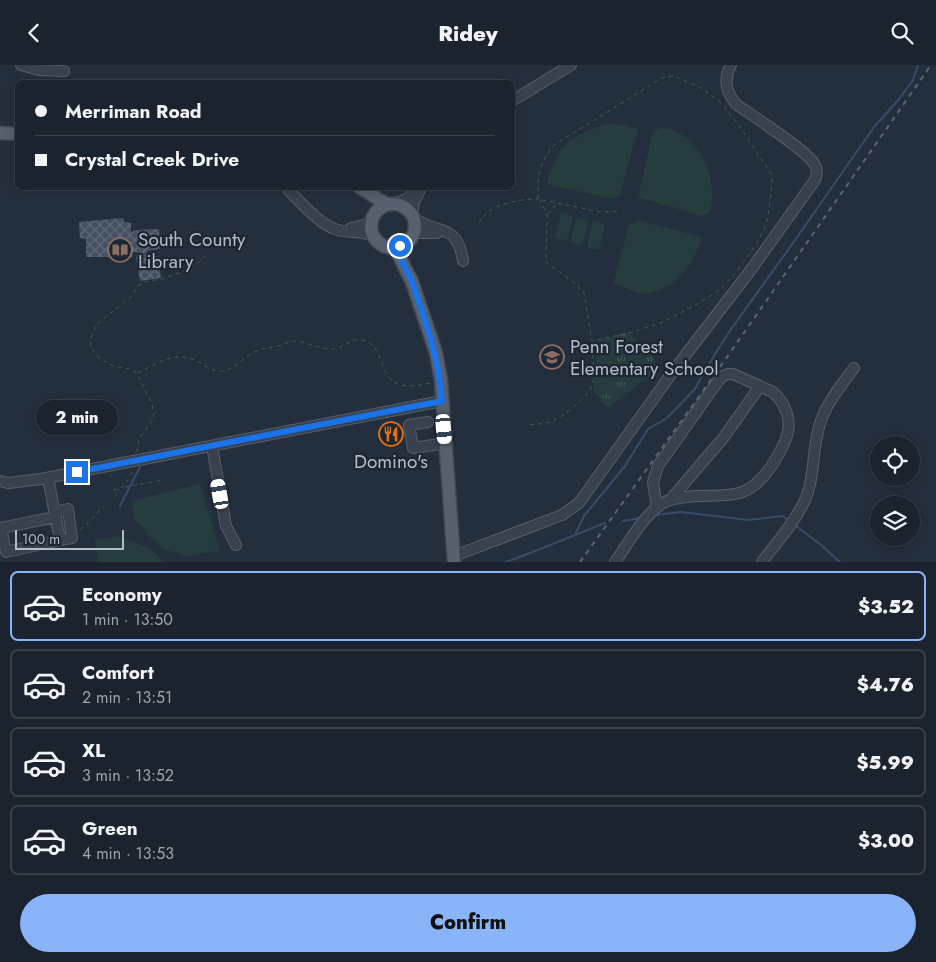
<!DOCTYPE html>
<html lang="en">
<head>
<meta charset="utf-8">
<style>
  body { margin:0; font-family:Jost,sans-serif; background:#242b36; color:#f1f3f6; height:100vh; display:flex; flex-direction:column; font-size:19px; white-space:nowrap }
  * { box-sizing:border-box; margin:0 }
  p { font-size:16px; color:#a0a4aa }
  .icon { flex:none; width:28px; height:28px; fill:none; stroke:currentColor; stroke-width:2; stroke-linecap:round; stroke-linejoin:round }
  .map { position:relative; height:497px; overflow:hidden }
  .details { display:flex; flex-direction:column; background:#1b232e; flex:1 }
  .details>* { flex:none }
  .hud { position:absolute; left:15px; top:15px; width:500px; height:110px; border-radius:8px; box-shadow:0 2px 12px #0003,0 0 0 1px #39404a; display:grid; align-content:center; height:110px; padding:0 20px; background:#1b232e }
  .tools { position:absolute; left:870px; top:371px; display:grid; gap:10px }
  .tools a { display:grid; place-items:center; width:50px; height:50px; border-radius:50%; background:#1b232e; box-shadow:0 2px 12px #0003,0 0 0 1px #39404a; font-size:25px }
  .scale { position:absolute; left:15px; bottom:12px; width:109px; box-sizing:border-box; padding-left:5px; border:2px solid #b4bcc9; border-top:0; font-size:14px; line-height:18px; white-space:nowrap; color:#b4bcc9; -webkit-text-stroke:4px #1d2633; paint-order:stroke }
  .end { position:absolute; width:22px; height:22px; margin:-11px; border:6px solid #1a73e8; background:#fff; box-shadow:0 0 0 2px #fff }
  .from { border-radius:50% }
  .bubble { position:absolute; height:35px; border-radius:18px; background:#1b232e; box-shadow:0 2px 12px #0003,0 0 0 1px #39404a; font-size:16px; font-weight:800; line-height:35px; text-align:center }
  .car { position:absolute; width:15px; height:30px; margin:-15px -8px; border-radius:6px; box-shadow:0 0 4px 1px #0007; background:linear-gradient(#fff 24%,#345 0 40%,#fff 0 76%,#345 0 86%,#fff 0) }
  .hud b { display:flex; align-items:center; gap:18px; height:48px; font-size:19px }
  .hud b+b { border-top:1px solid #39404a }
  .hud i { width:12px; height:12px; background:#f1f3f6 }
  ul { padding:9px 0 0; list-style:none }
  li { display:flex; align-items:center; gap:15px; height:70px; margin:0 10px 8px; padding:0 10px; border:2px solid #39404a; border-radius:8px }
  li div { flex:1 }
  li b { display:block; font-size:19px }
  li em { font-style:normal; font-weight:800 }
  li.active { border-color:#8ab4f8 }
  li>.icon { width:45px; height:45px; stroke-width:1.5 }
  .cta { display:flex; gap:10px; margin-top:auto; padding:10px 20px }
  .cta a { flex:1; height:58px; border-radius:30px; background:#8ab4f8; color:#111; font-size:20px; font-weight:800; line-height:58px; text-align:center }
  header { display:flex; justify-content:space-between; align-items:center; height:65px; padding:0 20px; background:#1b232e; font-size:22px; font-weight:800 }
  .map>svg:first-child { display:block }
  .grass { fill:url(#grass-tufts) }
  .garden { fill:#263c3f }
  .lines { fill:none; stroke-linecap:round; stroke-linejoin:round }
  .stream { stroke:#394c67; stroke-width:2 }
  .building { fill:url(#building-cross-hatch) }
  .minor-casing { stroke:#565f6c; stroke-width:12 }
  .major-casing { stroke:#414a57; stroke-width:15 }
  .path { stroke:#44595c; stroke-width:1; stroke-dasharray:4 4; stroke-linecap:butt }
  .minor { stroke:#38414e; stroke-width:10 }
  .major { stroke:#56606e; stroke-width:12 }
  .rail { stroke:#5a6575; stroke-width:2; stroke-dasharray:5 5; stroke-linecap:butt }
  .route { stroke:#1a73e8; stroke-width:6 }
  .labels { text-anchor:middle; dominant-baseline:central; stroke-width:4.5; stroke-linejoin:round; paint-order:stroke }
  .poi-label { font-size:19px; fill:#b4bcc9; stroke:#1d2633; text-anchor:start }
</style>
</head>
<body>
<header><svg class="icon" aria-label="back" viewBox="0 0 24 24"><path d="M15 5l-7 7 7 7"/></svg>Ridey<svg class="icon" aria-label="search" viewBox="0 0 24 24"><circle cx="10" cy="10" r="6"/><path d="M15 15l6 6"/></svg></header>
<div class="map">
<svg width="936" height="497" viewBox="0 0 936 497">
  <defs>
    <pattern id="grass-tufts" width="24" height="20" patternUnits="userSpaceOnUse" patternTransform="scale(1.25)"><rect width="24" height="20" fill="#263c3f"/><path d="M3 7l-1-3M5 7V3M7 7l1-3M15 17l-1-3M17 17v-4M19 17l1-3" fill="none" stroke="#435659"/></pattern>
    <pattern id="building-cross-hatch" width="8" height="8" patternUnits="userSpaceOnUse" patternTransform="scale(1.25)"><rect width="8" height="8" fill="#455162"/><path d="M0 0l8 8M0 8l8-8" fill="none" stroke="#5d6877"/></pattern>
  </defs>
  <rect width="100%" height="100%" fill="#242f3e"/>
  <path class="grass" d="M628,267L652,289L656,306L608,343L594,327L597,276Z"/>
  <path class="garden" d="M607,59L625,60L638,64L620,130L612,134L547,119C556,81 570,70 607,59Z
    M660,63C700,65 719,113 710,147L705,150H698L638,132L653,67Z
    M561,148L573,151L567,176L555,173Z
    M577,152L589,155L582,181L570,177Z
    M637,155L698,171L701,174C694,198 678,223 650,228C639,230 623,222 613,218L629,160Z
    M593,156L605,159L599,185L587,182Z
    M200,419L220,486L186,491L163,484L147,469L134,453L132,436Z
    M118,472C137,477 151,482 164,497H98L95,474Z"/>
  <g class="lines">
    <path class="stream" d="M120,441L140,402
      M656,450L681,447L748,455L783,451L786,454
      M623,456L641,453
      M796,461L821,480L840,497
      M575,470L584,451L625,401L648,364L667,353L695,324L705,305L729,267L793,178L874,62L900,33L913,15L918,0
      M506,497C539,485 572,471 605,458"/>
  </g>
  <path class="building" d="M123,153L124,157L131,158V167L137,165L159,164L160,175L166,173V179H159L160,184L147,186L146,192L158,191L161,213L140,216L136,192L138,187H133L132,192H86V174L80,173L79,157Z"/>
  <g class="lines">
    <g class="minor-casing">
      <path id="minor" d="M21,0L39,5L64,6
        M512,36L571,0
        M289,126C301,137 319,159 335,164C348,169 361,165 374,171
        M393,139L407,134L418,122
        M412,149L414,137L420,125
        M414,153C438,171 457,156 463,196
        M351,163L364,160L372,155
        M414,168H437
        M428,357L409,360L413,383L446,378
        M212,381L226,461L236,480
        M48,413L60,475L6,487L1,463L55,452
        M0,416L8,418L41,414L442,336
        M671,434L724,372L760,321
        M54,447L68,444L72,473L60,475
        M454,491L562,450L579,438L674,305L750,206L815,115C817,110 818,105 815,100C808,86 751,50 736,39C726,27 723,14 731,0
        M615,497C628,479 644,449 663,438C673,432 685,432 696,431C709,430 730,432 742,427C761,421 778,393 785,376C793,358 787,340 773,327L733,309H728L721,312L658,401L653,417L657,442
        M762,497C776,478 794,459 804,437C815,414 812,386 819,362C825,339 841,321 854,303"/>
    </g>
    <g class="major-casing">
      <path id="major" d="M0,68L18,69
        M359,122C369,127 377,135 388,139
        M371 161a22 22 0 1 1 44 0a22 22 0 1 1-44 0Z
        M394,183C402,192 404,204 411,214L436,288L441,315L454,497"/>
    </g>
    <path class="path" d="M538,134C537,111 539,98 554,80L662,13L674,11L701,23L720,37L738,59L772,110V119L768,152L764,165L755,181L737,206L721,224L699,238L663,257L633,267L592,276L584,228L576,219L546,197L547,150L540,135
      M542,135L601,147L618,146
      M548,149L557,139
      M479,158C488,139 518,134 538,134
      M138,308C156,299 174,286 195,295C204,299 213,308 223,306C236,304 246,289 259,285C264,283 269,283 274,282C281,281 288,276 296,276C308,277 321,285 333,284C344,283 351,272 362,275C394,283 368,333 430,318
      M530,360C535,359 541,359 546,358C560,355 586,334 592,321C596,311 592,289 592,277
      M137,387L139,374L154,353L152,339L137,308L130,304L113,301L99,293L91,283L90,276L96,260L132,231L138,221L144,217L162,214L185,206L199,197L209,188
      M125,422L163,415
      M113,425L123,422L134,405
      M114,432L118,428L119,424
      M80,465L94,452L103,441"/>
    <use href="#minor" class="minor"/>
    <use href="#major" class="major"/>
    <path class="rail" d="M580,497L713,312L931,0"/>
  </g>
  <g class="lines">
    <path class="route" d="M77,407L442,336C439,293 425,254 411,214C404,204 402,192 394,182L400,181"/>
  </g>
  <defs>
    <g id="library-ring" transform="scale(1.25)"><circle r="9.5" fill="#1d2633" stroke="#8d6e63" stroke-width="1.5"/><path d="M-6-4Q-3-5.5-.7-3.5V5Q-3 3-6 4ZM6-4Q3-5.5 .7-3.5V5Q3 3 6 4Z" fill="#8d6e63"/></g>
    <g id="school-ring" transform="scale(1.25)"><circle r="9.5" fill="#1d2633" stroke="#8d6e63" stroke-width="1.5"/><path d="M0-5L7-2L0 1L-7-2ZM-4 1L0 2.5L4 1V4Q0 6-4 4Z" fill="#8d6e63"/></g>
    <g id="restaurant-ring" transform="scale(1.25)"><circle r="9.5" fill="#1d2633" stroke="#e8710a" stroke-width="1.5"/><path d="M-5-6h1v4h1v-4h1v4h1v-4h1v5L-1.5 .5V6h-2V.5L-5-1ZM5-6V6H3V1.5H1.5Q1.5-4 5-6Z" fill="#e8710a"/></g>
  </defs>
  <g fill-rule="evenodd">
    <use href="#library-ring" x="120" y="185"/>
    <use href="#school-ring" x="552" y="292"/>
    <use href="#restaurant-ring" x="391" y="369"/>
  </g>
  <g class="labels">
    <g class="poi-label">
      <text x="138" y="174">South County<tspan x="138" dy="22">Library</tspan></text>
      <text x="570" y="281">Penn Forest<tspan x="570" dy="22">Elementary School</tspan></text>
      <text x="391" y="396" text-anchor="middle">Domino's</text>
    </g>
  </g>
</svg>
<div class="tools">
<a><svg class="icon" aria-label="locate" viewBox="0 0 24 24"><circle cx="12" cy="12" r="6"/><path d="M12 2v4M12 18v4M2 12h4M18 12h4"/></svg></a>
<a><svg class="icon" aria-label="layers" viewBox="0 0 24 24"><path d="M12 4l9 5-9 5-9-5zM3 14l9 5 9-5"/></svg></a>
</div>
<div class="scale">100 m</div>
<i class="end from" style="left:400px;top:181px"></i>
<i class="end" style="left:77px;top:407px"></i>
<div class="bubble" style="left:36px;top:335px;width:82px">2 min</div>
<i class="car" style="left:444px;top:364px;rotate:175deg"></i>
<i class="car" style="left:220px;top:429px;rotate:350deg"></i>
<div class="hud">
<b><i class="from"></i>Merriman Road</b>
<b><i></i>Crystal Creek Drive</b>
</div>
</div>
<section class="details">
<ul>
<li class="active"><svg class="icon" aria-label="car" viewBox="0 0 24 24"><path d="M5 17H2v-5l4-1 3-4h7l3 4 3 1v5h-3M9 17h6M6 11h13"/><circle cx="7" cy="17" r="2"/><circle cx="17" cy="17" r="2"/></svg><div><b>Economy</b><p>1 min · 13:50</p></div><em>$3.52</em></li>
<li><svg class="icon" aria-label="car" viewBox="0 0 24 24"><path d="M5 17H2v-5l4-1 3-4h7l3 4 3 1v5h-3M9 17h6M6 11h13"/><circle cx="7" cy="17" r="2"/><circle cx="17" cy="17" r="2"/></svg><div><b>Comfort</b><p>2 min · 13:51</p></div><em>$4.76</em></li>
<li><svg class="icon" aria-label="car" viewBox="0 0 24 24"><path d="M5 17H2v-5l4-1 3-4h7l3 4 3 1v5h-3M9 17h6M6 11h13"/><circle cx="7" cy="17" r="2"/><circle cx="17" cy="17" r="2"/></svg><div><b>XL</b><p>3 min · 13:52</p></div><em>$5.99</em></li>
<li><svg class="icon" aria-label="car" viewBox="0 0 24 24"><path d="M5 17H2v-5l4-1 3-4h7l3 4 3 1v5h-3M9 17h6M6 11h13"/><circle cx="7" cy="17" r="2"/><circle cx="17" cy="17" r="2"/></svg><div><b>Green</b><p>4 min · 13:53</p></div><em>$3.00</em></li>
</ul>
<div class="cta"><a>Confirm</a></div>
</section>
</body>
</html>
